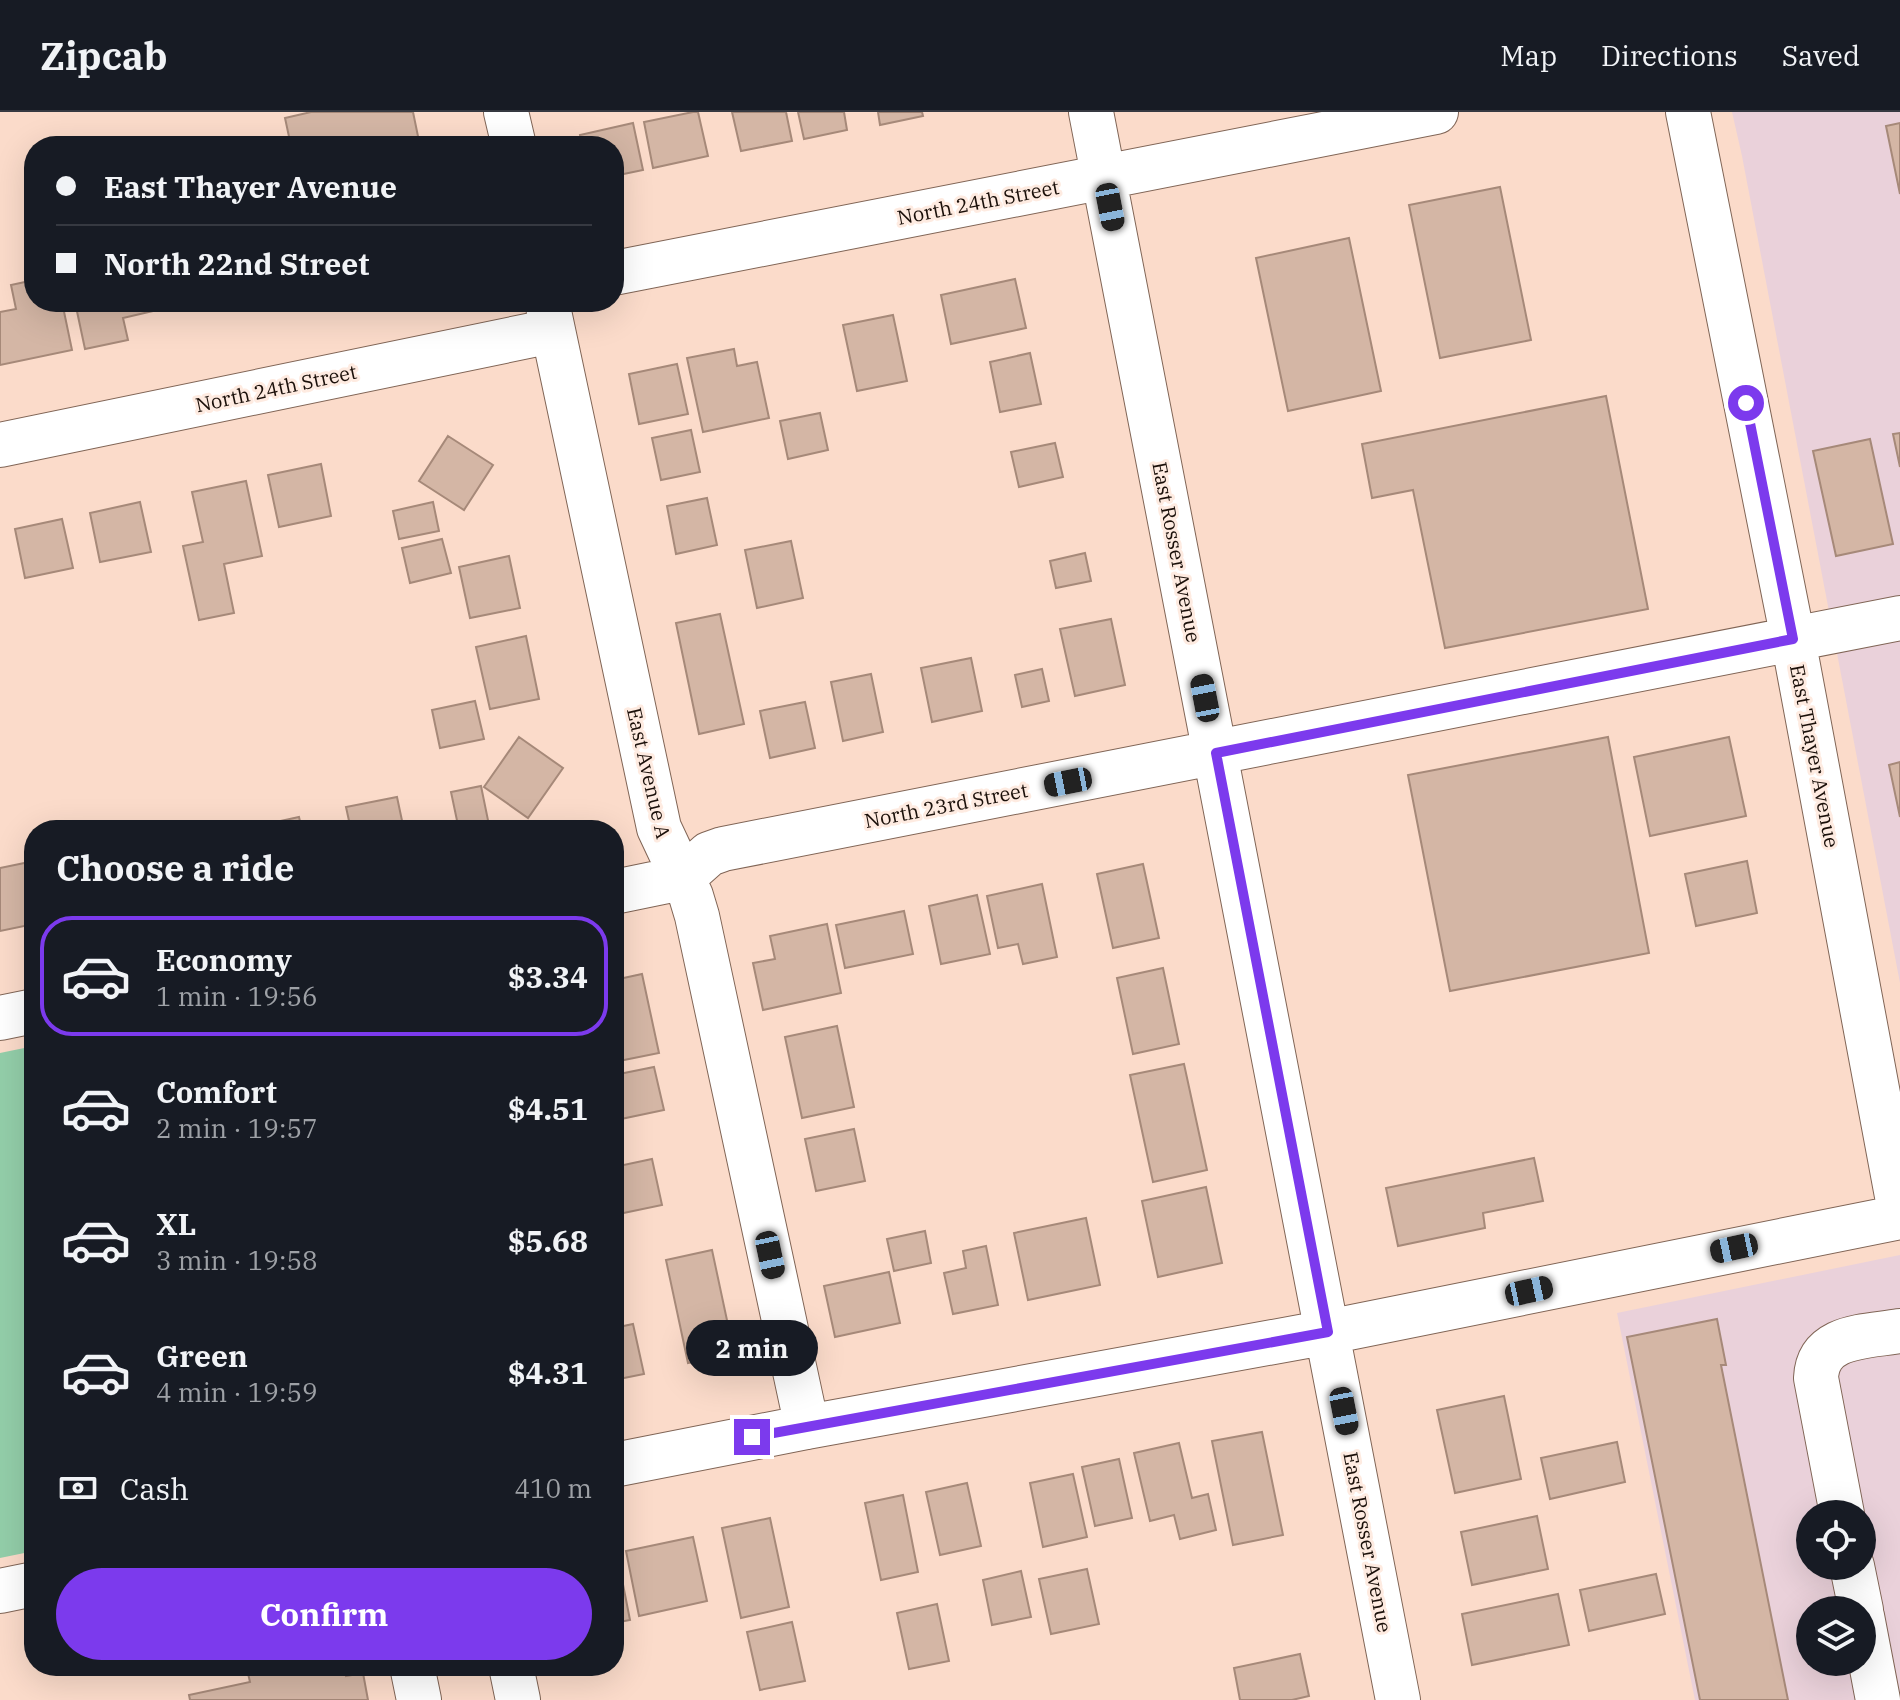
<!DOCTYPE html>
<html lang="en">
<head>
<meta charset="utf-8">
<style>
  body { margin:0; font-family:"IBM Plex Serif",serif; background:#242831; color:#f1f3f6; height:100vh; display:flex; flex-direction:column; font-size:30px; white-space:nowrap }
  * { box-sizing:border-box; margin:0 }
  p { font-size:26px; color:#9ea1a6 }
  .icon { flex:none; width:44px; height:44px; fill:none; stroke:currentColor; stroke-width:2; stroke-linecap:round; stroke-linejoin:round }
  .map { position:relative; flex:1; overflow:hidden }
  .sheet { position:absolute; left:24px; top:708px; width:600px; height:856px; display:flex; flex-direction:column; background:#171b24; border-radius:32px; box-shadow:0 8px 32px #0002 }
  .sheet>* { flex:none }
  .banner { position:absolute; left:24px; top:24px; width:600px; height:176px; border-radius:32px; box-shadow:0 8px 32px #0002; display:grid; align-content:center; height:176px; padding:0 32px; background:#171b24 }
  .tools { position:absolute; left:1796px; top:1388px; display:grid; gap:16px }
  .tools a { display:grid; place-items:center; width:80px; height:80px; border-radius:50%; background:#171b24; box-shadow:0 8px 32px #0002; font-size:40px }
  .end { position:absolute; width:36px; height:36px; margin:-18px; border:10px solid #7c3aed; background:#fff; box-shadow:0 0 0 4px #fff }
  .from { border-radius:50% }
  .bubble { position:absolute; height:56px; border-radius:28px; background:#171b24; box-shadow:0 8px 32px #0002; font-size:26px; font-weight:800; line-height:56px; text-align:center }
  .car { position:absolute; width:24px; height:48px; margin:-24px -12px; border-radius:10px; box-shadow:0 0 6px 2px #0007; background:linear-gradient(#222 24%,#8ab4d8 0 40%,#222 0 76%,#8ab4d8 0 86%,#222 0) }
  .banner b { display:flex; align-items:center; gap:28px; height:76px; font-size:30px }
  .banner b+b { border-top:2px solid #363941 }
  .banner i { width:20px; height:20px; background:#f1f3f6 }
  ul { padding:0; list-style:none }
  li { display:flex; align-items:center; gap:24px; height:120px; margin:0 16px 12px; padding:0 16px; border:4px solid transparent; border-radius:32px }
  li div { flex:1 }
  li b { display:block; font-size:30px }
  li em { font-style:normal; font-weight:800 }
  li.on { border-color:#7c3aed }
  li>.icon { width:72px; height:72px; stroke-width:1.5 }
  h2 { padding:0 32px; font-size:36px; line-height:96px }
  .pay { display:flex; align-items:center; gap:20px; height:88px; padding:0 32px; font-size:30px }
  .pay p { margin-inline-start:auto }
  .primary-button { display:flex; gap:16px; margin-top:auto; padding:16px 32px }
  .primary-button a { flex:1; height:92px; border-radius:48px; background:#7c3aed; color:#fff; font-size:32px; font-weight:800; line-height:92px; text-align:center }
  header { display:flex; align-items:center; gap:48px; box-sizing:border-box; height:112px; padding:0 40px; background:#171b24; border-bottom:2px solid #363941 }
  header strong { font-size:38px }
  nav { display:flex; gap:44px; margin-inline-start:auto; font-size:28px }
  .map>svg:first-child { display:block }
  .commercial { fill:#ead1da; fill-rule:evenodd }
  .green { fill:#93cea9 }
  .building { fill:#d4b6a5; stroke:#a68979; stroke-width:2 }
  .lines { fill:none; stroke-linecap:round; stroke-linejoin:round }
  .minor-casing { stroke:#806556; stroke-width:46 }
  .path { stroke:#947e72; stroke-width:5; stroke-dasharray:4 4; stroke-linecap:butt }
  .minor { stroke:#fff; stroke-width:44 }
  .route { stroke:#7c3aed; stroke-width:10 }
  .labels { text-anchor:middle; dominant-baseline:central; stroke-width:6; stroke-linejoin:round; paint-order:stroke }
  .street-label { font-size:20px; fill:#1a0f09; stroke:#feebe1 }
</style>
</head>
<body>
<header>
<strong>Zipcab</strong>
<nav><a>Map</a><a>Directions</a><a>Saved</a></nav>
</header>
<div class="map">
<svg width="1900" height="1588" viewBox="0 0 1900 1588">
  <rect width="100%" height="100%" fill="#fbdbca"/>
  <path class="commercial" d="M1732,0H1900V871L1742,44Z
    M1900,1143V1588H1695L1617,1201ZM1810,1402H1862V1454H1810ZM1810,1498H1862V1550H1810Z"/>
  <path class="green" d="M34,934V1439L0,1446V941Z"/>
  <path class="building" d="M413,0L420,34H291L285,6L311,0Z
    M693,0H698L708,44L653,56L644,10Z
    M732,0H786L792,29L741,39Z
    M798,0H844L847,18L804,27Z
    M878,0H922L923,4L880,13Z
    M633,11L643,58L614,64V34H582L580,23Z
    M1900,11V82L1886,14Z
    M1500,75L1531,228L1440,246L1409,93Z
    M1349,126L1381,279L1288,299L1256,146Z
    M1015,167L1026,216L951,232L941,183Z
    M34,168V190H62L72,238L0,253V200L16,197L11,173Z
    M75,190H165L166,196L123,206L128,228L85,237Z
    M893,203L907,269L857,279L843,213Z
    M734,237L737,254L757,250L769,306L703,320L687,246Z
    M1030,241L1041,292L1000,300L990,250Z
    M677,252L688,302L639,312L629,262Z
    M1606,284L1648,497L1445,536L1413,378L1372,386L1362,332Z
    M820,301L828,338L788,347L780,309Z
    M691,318L700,360L661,368L652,326Z
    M1900,321V355L1893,322Z
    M448,324L493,353L464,398L419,369Z
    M1870,327L1893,432L1836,444L1813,339Z
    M1055,331L1063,365L1019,375L1011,340Z
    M321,352L331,404L279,415L268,363Z
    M246,369L262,444L224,452L234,501L199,508L183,434L203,430L192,380Z
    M707,386L717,433L676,442L667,394Z
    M140,390L151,440L100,450L90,401Z
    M433,390L439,419L399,427L393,399Z
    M62,407L73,456L25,466L15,417Z
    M442,427L451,461L410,471L402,436Z
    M791,429L803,486L757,496L745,438Z
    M1085,441L1091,469L1056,476L1050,449Z
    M509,444L520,496L470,506L459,455Z
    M720,502L744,612L699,622L676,511Z
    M1111,507L1125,573L1075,584L1060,517Z
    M526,524L539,587L490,597L476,535Z
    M971,546L982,599L932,610L921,556Z
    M1042,557L1049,589L1022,595L1015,563Z
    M871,562L883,620L843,629L831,570Z
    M475,589L484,627L440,636L432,598Z
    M805,590L815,636L770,646L760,599Z
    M519,625L563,656L528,706L484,675Z
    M1608,625L1649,841L1450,879L1408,663Z
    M1729,625L1746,704L1650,724L1634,645Z
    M1900,650V705L1889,653Z
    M481,674L490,718H459L451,680Z
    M397,685L404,718H351L346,695Z
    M299,705L302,718H248V716Z
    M131,710L133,718H96Z
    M34,749V812L0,819V756Z
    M1747,749L1757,801L1696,814L1685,762Z
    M1143,752L1159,826L1113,836L1097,762Z
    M1042,772L1057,845L1023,852L1018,832L998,836L987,784Z
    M977,783L990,842L941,852L929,794Z
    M904,799L913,842L845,856L836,813Z
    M827,812L841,881L763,898L753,851L775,847L770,824Z
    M1163,856L1179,932L1133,942L1117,866Z
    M642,862L659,941L614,950V868Z
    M837,914L854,995L802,1006L785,925Z
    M1184,952L1207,1058L1153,1070L1130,963Z
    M654,955L664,998L621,1007L614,963Z
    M854,1017L865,1069L816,1079L805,1027Z
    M1534,1046L1543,1089L1483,1101L1485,1116L1398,1134L1386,1076Z
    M652,1047L662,1093L614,1103V1055Z
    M1206,1075L1222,1151L1158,1165L1142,1089Z
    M1086,1106L1100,1173L1028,1188L1014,1121Z
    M925,1119L931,1151L894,1159L887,1127Z
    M986,1134L998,1193L953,1202L944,1161L966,1156L963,1139Z
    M712,1138L734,1241L688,1251L666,1148Z
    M889,1160L900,1211L835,1225L824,1174Z
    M1717,1207L1726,1253H1721L1788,1588H1700L1627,1225Z
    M633,1212L644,1262L614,1268V1216Z
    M1504,1284L1521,1367L1455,1381L1437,1298Z
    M1262,1320L1283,1423L1233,1433L1212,1329Z
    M1617,1330L1625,1370L1550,1387L1541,1346Z
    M1179,1331L1192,1386L1208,1382L1216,1418L1180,1427L1174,1403L1150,1409L1134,1341Z
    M1119,1347L1132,1406L1095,1414L1082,1355Z
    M1073,1362L1087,1425L1043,1435L1030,1371Z
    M967,1371L981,1434L940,1443L926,1380Z
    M903,1383L918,1460L881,1468L865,1391Z
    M1537,1404L1548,1457L1472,1473L1461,1420Z
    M770,1406L789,1495L741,1506L722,1416Z
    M693,1425L707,1489L639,1504L626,1439Z
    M617,1442L630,1508L614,1511V1443Z
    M1087,1457L1099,1512L1051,1522L1039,1467Z
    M1021,1459L1031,1505L992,1513L983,1468Z
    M1656,1462L1665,1502L1589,1519L1580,1478Z
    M1558,1482L1569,1533L1472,1553L1462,1502Z
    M937,1492L949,1549L909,1557L897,1501Z
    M792,1510L805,1569L760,1578L747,1520Z
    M1300,1542L1309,1584L1292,1588H1240L1234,1556Z
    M263,1554H344L346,1564L363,1561L368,1588H190L189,1583L250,1570L247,1557Z"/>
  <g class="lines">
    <g class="minor-casing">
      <path id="minor" d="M506,0L514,34
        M1091,0L1398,1588
        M1688,0L1793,527L1900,1100
        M614,161L1436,0
        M547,190L659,716L691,784L697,804L807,1315
        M0,333L552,219
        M614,780L682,766L709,742L723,737L1900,506
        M0,906L34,899
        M614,1353L807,1315L1328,1220L1900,1105
        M1842,1402L1816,1266C1818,1222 1866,1225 1900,1219
        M1852,1454L1861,1498
        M0,1479L34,1472
        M1862,1504L1878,1588
        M412,1554L419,1588
        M511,1554L518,1588"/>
    </g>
    <path class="path" d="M355,1554V1556"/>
    <use href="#minor" class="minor"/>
  </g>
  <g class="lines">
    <path class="route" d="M752,1325L1328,1220L1216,641L1793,527L1746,291"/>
  </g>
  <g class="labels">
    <g class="street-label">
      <text transform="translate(978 90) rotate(-11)">North 24th Street</text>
      <text transform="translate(276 276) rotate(-12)">North 24th Street</text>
      <text transform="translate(1177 440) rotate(79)">East Rosser Avenue</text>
      <text transform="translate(1815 644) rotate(79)">East Thayer Avenue</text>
      <text transform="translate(649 661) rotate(77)">East Avenue A</text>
      <text transform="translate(946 693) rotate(-11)">North 23rd Street</text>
      <text transform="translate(1368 1430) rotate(79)">East Rosser Avenue</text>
    </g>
  </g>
</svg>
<div class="tools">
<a><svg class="icon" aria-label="locate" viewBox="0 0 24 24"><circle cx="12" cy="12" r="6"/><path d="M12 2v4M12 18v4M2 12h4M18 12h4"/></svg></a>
<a><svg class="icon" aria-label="layers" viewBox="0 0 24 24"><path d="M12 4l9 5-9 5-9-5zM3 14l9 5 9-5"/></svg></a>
</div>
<i class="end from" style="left:1746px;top:291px"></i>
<i class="end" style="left:752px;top:1325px"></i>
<div class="bubble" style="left:686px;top:1208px;width:132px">2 min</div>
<i class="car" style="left:1110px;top:95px;rotate:169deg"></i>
<i class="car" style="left:1205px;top:586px;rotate:349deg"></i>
<i class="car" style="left:1068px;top:670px;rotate:259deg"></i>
<i class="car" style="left:1734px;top:1136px;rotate:258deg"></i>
<i class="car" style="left:770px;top:1143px;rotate:168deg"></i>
<i class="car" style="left:1529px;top:1179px;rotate:78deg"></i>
<i class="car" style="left:1344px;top:1299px;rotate:169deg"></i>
<div class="banner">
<b><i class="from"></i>East Thayer Avenue</b>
<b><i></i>North 22nd Street</b>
</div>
<section class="sheet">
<h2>Choose a ride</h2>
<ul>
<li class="on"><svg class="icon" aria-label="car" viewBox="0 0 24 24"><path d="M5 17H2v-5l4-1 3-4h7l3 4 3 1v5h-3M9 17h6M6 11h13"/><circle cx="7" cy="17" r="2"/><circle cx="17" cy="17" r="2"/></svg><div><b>Economy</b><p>1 min · 19:56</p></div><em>$3.34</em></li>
<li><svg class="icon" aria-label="car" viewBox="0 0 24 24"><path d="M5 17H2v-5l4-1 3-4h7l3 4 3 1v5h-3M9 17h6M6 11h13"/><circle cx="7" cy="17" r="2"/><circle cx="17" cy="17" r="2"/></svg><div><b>Comfort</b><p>2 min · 19:57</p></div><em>$4.51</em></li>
<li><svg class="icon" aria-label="car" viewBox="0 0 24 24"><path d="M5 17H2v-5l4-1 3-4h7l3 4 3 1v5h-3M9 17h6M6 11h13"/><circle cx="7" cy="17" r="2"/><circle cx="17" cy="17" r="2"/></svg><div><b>XL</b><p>3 min · 19:58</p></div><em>$5.68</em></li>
<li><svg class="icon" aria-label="car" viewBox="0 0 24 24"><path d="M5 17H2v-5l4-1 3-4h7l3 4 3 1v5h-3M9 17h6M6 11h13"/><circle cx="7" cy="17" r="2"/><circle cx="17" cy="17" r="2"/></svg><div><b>Green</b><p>4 min · 19:59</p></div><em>$4.31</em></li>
</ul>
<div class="pay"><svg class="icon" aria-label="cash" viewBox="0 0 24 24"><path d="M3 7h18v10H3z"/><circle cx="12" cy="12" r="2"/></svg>Cash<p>410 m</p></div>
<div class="primary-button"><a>Confirm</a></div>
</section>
</div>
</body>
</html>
